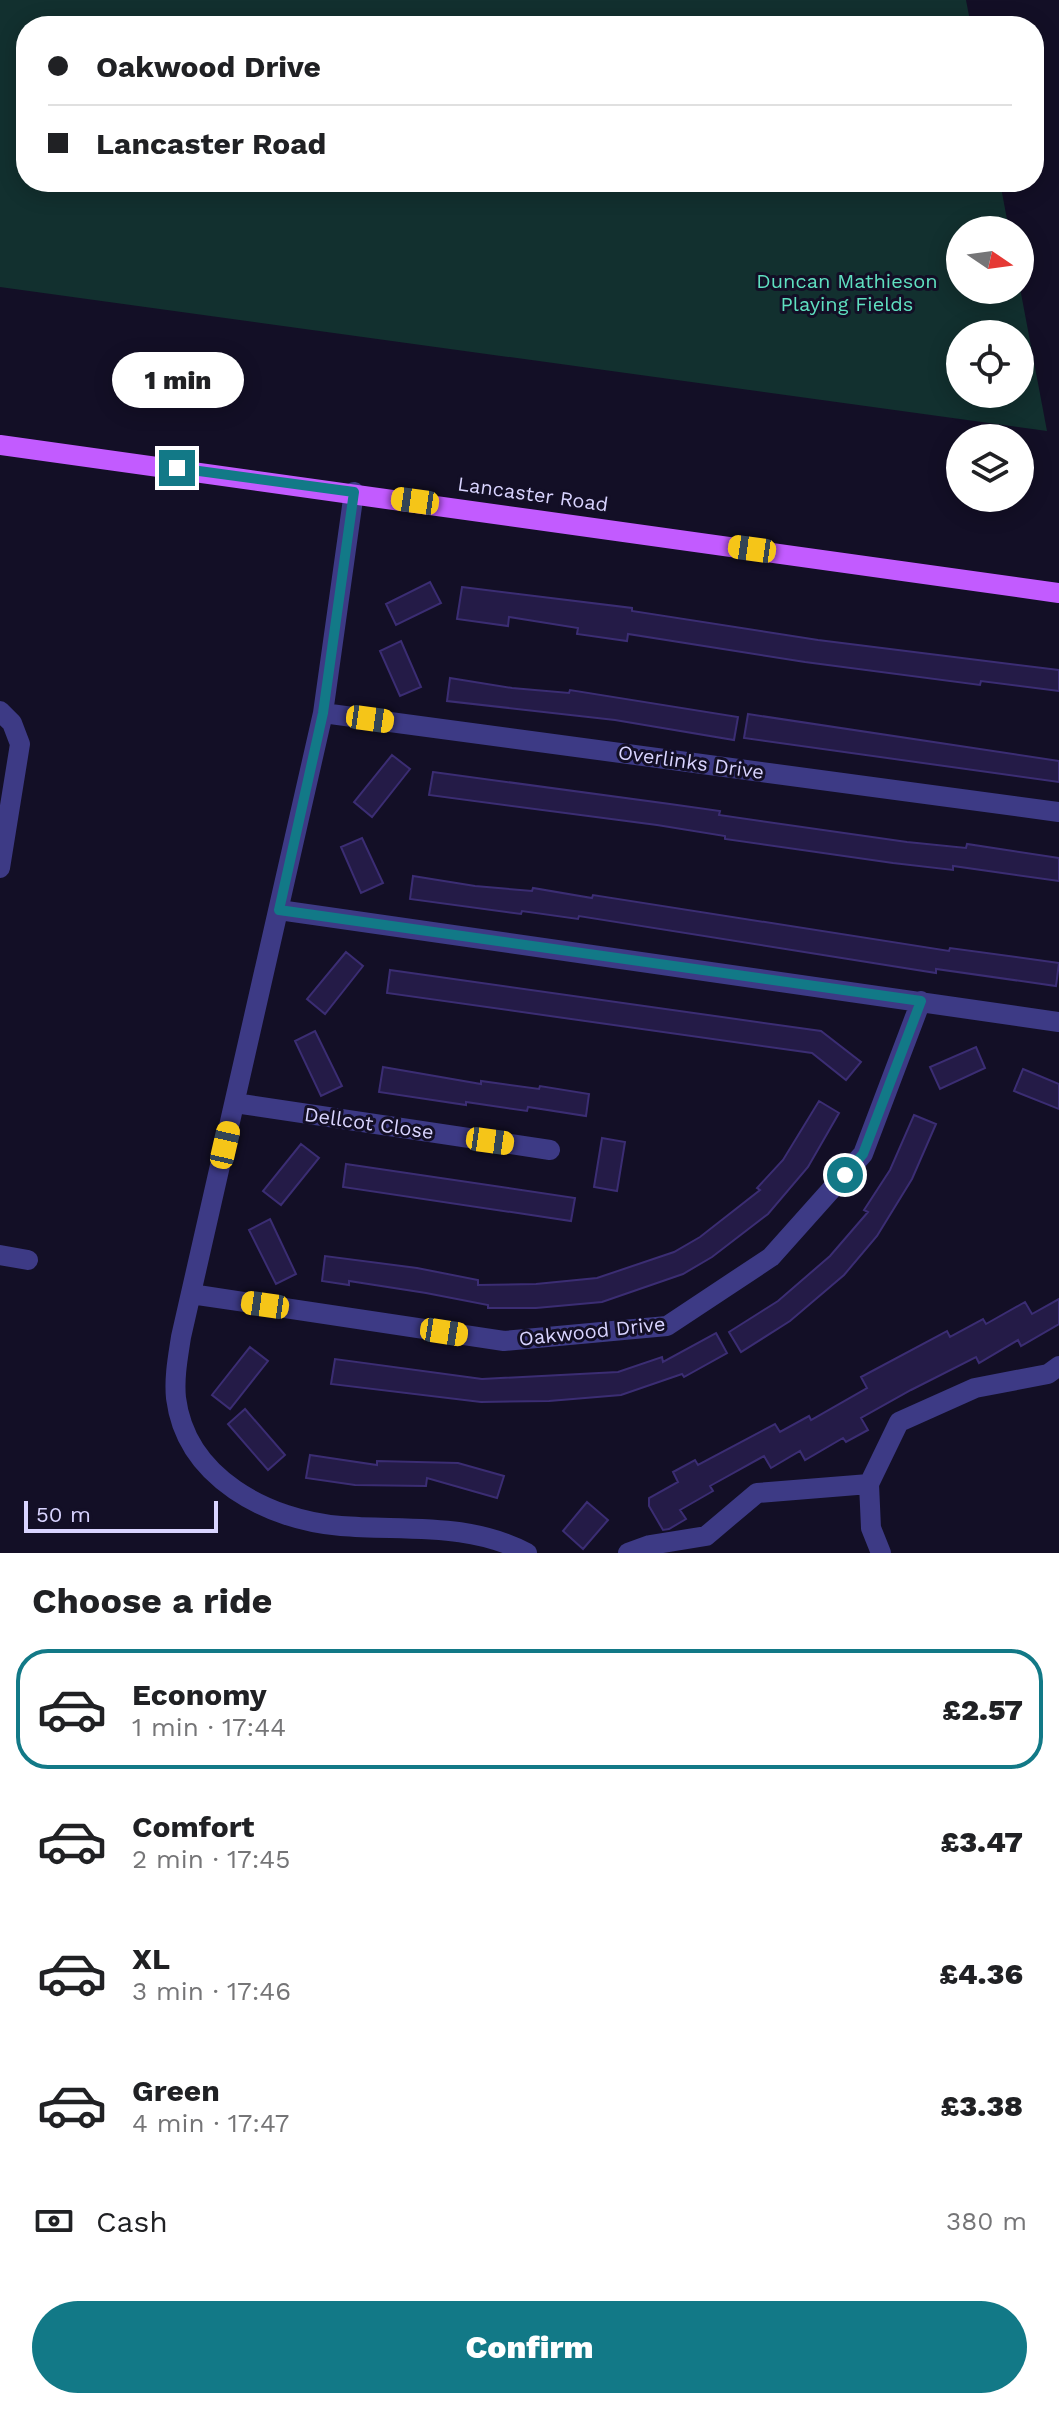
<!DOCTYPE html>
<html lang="en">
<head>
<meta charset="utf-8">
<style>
  body { margin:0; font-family:"Work Sans",sans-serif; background:#f2f2f2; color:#202124; height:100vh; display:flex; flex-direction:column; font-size:30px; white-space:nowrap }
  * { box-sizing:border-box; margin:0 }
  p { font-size:26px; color:#757577 }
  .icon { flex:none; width:44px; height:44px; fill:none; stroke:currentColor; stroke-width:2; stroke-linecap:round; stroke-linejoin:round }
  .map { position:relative; height:1553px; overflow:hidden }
  .sheet { display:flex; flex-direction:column; background:#fff; flex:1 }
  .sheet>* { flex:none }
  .banner { position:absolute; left:16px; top:16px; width:1028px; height:176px; border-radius:32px; box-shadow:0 4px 20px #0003; display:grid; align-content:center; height:176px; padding:0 32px; background:#fff }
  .needle { width:52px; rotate:103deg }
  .buttons { position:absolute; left:946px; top:216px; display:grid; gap:16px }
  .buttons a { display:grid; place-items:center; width:88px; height:88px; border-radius:50%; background:#fff; box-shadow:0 4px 20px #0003; font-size:40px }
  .scale { position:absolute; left:24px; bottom:20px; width:194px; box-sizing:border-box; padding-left:8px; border:4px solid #d9d4ff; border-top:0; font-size:22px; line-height:28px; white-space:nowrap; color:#d9d4ff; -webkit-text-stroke:6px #130f26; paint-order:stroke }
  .end { position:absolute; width:36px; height:36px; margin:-18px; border:10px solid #127987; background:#fff; box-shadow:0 0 0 4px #fff }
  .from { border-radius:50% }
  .bubble { position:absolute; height:56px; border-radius:28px; background:#fff; box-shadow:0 4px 20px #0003; font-size:26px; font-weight:800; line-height:56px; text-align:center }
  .car { position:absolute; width:24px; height:48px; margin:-24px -12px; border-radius:10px; box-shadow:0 0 6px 2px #0007; background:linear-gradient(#f5c518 24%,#345 0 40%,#f5c518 0 76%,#345 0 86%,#f5c518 0) }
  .banner b { display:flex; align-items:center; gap:28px; height:76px; font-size:30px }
  .banner b+b { border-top:2px solid #e0e0e0 }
  .banner i { width:20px; height:20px; background:#202124 }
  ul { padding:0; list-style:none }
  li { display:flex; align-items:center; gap:24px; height:120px; margin:0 16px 12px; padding:0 16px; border:4px solid transparent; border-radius:32px }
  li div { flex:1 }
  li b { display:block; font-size:30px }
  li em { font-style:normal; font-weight:800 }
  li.on { border-color:#127987 }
  li>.icon { width:72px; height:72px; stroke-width:1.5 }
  h2 { padding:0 32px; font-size:36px; line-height:96px }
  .pay { display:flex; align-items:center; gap:20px; height:88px; padding:0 32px; font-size:30px }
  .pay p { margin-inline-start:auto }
  .button { display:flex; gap:16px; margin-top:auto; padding:16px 32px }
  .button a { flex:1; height:92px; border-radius:48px; background:#127987; color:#fff; font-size:32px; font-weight:800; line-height:92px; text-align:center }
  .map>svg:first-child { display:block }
  .green { fill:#12302f; fill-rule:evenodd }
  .building { fill:#241b47; stroke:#3b2d73; stroke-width:2 }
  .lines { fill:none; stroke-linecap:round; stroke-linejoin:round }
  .street { stroke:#3d3a85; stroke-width:20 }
  .primary { stroke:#c25bff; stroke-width:20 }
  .route { stroke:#127987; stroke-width:10 }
  .labels { text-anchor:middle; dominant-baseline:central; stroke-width:6; stroke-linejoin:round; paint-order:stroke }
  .park-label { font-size:20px; fill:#5fe0c0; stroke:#130f26 }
  .street-label { font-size:20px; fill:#d9d4ff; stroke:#130f26 }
</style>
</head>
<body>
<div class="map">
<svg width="1059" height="1553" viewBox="0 0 1059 1553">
  <rect width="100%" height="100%" fill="#130f26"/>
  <path class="green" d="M0,0H966L971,26H26V182H1000L1009,230H960V290L1020,288L1047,431L0,287ZM960,334H1020V394H960Z"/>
  <path class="building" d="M430,582L441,603L396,625L386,604Z
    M462,587L632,608V611L818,640L1059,670V691L981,681L980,685L805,662L628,634L627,641L577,634L578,628L509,617L508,626L457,619Z
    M401,641L421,687L400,696L380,651Z
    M450,678L512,688L569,693L570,690L738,717L734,740L615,720L447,701Z
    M748,714L1059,761V782L744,738Z
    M392,755L410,769L372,817L354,802Z
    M433,772L670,804L720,811L719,815L907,842L966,848L967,844L1059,858V881L953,866V870L893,863L725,839V836L657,825L429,795Z
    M362,838L383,883L361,893L341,847Z
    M413,876L475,886L532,891L533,888L592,898L593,895L949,951L950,948L1059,963L1056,986L936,969V973L579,916L578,919L522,911L521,914L410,899Z
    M346,952L363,966L325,1014L307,999Z
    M390,970L821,1031L861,1062L846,1080L812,1053L387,993Z
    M315,1031L342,1086L321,1096L295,1041Z
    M976,1047L985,1068L940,1089L930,1067Z
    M383,1067L481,1084V1081L539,1089L540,1086L589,1094L586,1116L528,1107L527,1111L466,1102V1105L379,1092Z
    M1023,1069L1059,1084V1109L1014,1091Z
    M819,1101L839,1113L808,1167L768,1214L712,1257L683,1274L602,1302L536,1308H488V1305L426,1293L349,1281V1285L322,1281L325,1256L417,1268L478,1280V1285L536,1284L597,1278L674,1252L700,1237L760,1190L757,1188L783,1160Z
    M914,1115L936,1124L912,1179L877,1236L844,1275L790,1321L741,1352L729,1332L778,1301L830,1256L868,1212L864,1210L890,1170Z
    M602,1138L625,1142L617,1191L594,1187Z
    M301,1144L319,1158L281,1205L263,1191Z
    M346,1164L575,1198L571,1221L343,1187Z
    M270,1219L296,1274L276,1284L249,1230Z
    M1059,1299V1324L1021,1346L1018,1340L979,1363L976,1357L911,1390L861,1418L868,1430L846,1442L843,1438L805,1460L800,1451L771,1468L764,1456L710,1486L713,1491L680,1510L686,1519L669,1529L663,1530L649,1506V1498L678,1482L673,1472L695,1460L698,1465L775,1424L780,1432L809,1416L811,1420L867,1388L861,1377L947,1331L950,1337L983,1319L986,1324L1025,1302L1032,1314Z
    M716,1333L727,1353L684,1377L682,1374L621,1395L549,1401L481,1402L331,1384L335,1359L482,1379L618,1372L662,1357L663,1362Z
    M250,1347L268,1361L230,1409L212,1395Z
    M245,1409L285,1455L268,1470L228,1424Z
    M310,1455L377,1465V1461L458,1463L504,1476L497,1498L427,1478L426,1486L355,1485L306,1478Z
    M587,1502L608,1520L583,1549L563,1531Z"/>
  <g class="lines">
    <path class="street" d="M354,492L323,713L181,1337C178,1357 174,1377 176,1398C186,1478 268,1520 341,1526C404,1531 469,1522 527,1553
      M0,711L12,723L20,744L0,868
      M323,713L1059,812
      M279,910L1059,1022
      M235,1103L550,1150
      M0,1255L28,1260
      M191,1294L504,1341L667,1326L771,1257L863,1154L921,1001
      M869,1484L871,1528L881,1553
      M628,1553L650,1545L706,1536L757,1493L869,1484L899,1422L975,1388L1048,1374L1059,1366"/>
    <path class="primary" d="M0,445L1059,593"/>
  </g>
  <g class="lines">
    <path class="route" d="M177,468L354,492L323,713L279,910L921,1001L863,1154L845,1175"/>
  </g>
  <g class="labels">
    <g class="park-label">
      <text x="847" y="281">Duncan Mathieson<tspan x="847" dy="23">Playing Fields</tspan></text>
    </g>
    <g class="street-label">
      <text transform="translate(533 494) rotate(8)">Lancaster Road</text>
      <text transform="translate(691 762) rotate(8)">Overlinks Drive</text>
      <text transform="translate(369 1123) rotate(8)">Dellcot Close</text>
      <text transform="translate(592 1331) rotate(-6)">Oakwood Drive</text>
    </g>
  </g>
</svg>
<div class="buttons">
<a><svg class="needle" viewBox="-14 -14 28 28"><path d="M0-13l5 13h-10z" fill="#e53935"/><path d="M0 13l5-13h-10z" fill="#757577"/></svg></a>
<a><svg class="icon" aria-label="locate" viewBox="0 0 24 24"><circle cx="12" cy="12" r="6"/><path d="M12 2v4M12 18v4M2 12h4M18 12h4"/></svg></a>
<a><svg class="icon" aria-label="layers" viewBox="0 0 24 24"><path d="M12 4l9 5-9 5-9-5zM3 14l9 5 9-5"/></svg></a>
</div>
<div class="scale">50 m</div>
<i class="end from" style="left:845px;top:1175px"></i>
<i class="end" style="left:177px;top:468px"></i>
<div class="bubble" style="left:112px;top:352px;width:132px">1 min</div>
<i class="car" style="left:415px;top:501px;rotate:278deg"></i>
<i class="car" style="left:752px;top:549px;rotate:278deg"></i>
<i class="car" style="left:370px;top:719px;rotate:98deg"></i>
<i class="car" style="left:490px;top:1141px;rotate:98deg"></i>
<i class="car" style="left:225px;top:1145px;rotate:13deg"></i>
<i class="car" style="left:265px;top:1305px;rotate:278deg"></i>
<i class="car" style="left:444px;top:1332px;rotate:99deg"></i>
<div class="banner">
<b><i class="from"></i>Oakwood Drive</b>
<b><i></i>Lancaster Road</b>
</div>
</div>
<section class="sheet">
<h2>Choose a ride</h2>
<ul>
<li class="on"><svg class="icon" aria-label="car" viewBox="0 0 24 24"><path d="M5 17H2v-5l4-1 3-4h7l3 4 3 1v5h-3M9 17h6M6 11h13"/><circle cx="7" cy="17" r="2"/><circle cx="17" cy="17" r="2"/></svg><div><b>Economy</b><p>1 min · 17:44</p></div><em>£2.57</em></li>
<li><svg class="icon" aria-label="car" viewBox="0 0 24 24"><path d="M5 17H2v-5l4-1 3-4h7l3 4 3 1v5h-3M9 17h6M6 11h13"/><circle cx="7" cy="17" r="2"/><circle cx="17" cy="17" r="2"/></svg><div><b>Comfort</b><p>2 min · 17:45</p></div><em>£3.47</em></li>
<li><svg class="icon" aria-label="car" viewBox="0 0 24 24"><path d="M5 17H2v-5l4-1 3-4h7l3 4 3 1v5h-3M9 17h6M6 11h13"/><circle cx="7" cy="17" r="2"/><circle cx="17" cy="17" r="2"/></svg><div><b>XL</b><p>3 min · 17:46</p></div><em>£4.36</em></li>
<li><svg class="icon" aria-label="car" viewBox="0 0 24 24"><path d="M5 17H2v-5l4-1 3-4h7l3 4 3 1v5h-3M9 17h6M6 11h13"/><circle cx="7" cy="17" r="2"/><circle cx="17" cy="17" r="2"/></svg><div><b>Green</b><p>4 min · 17:47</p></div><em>£3.38</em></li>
</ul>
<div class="pay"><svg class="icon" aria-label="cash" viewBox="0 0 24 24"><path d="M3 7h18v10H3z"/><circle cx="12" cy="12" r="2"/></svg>Cash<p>380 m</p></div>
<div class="button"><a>Confirm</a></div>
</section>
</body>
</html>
